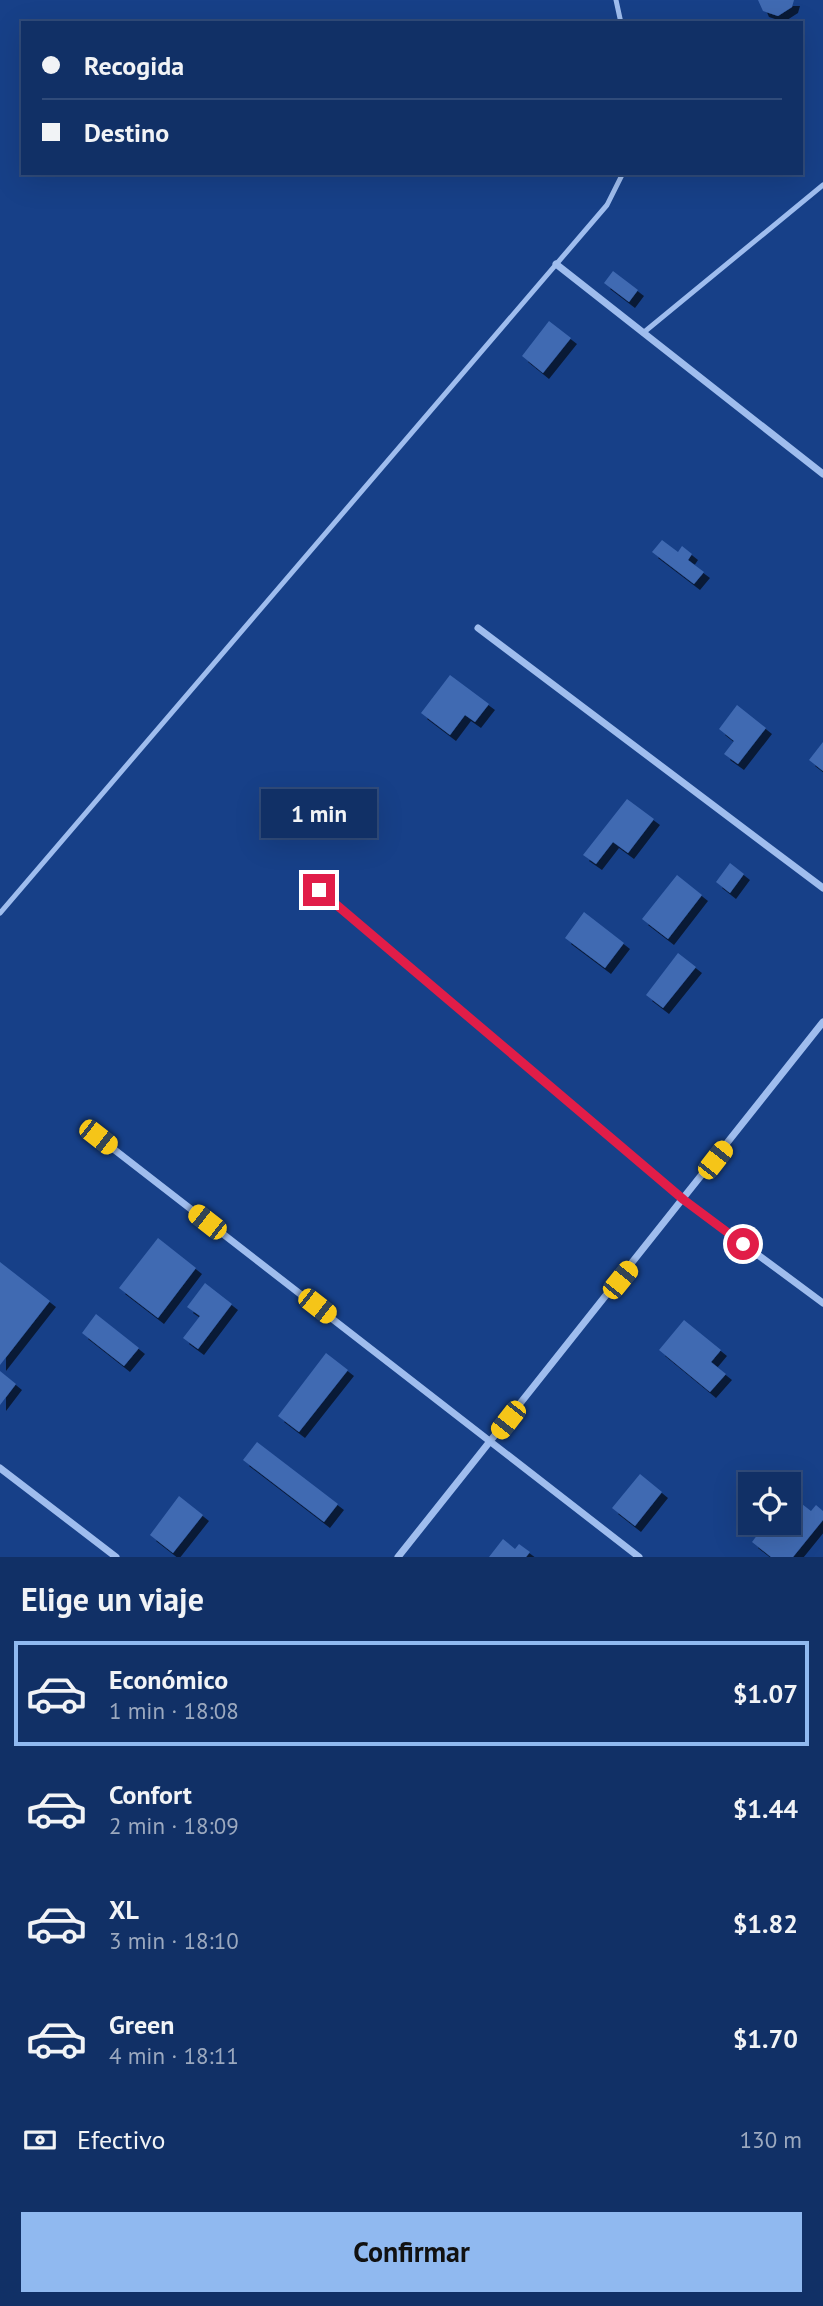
<!DOCTYPE html>
<html lang="es">
<head>
<meta charset="utf-8">
<style>
  body { margin:0; font-family:"PT Sans",sans-serif; background:#1a386c; color:#f1f3f6; height:100vh; display:flex; flex-direction:column; font-size:26px; white-space:nowrap }
  * { box-sizing:border-box; margin:0 }
  p { font-size:23px; color:#9ca9bf }
  .icon { flex:none; width:38px; height:38px; fill:none; stroke:currentColor; stroke-width:2; stroke-linecap:round; stroke-linejoin:round }
  .map { position:relative; height:1557px; overflow:hidden }
  .details { display:flex; flex-direction:column; background:#113066; flex:1 }
  .details>* { flex:none }
  .hud { position:absolute; left:21px; top:21px; width:782px; height:154px; border-radius:0px; box-shadow:0 7px 28px #0002,0 0 0 2px #304b7a; display:grid; align-content:center; height:154px; padding:0 21px; background:#113066 }
  .tools { position:absolute; left:738px; top:1472px; display:grid; gap:14px }
  .tools a { display:grid; place-items:center; width:63px; height:63px; border-radius:0px; background:#113066; box-shadow:0 7px 28px #0002,0 0 0 2px #304b7a; font-size:35px }
  .end { position:absolute; width:32px; height:32px; margin:-16px; border:9px solid #e11d48; background:#fff; box-shadow:0 0 0 4px #fff }
  .from { border-radius:50% }
  .bubble { position:absolute; height:49px; border-radius:0px; background:#113066; box-shadow:0 7px 28px #0002,0 0 0 2px #304b7a; font-size:23px; font-weight:700; line-height:49px; text-align:center }
  .car { position:absolute; width:21px; height:42px; margin:-21px -10px; border-radius:9px; box-shadow:0 0 5px 2px #0007; background:linear-gradient(#f5c518 24%,#345 0 40%,#f5c518 0 76%,#345 0 86%,#f5c518 0) }
  .hud b { display:flex; align-items:center; gap:24px; height:66px; font-size:26px }
  .hud b+b { border-top:2px solid #304b7a }
  .hud i { width:18px; height:18px; background:#f1f3f6 }
  ul { padding:0; list-style:none }
  li { display:flex; align-items:center; gap:21px; height:105px; margin:0 14px 10px; padding:0 7px; border:4px solid transparent; border-radius:0px }
  li div { flex:1 }
  li b { display:block; font-size:26px }
  li em { font-style:normal; font-weight:700 }
  li.on { border-color:#90b9f0 }
  li>.icon { width:63px; height:63px; stroke-width:1.5 }
  h2 { padding:0 21px; font-size:32px; line-height:84px }
  .pay { display:flex; align-items:center; gap:18px; height:77px; padding:0 21px; font-size:26px }
  .pay p { margin-inline-start:auto }
  .action { display:flex; gap:14px; margin-top:auto; padding:14px 21px }
  .action a { flex:1; height:80px; border-radius:0px; background:#90b9f0; color:#111; font-size:28px; font-weight:700; line-height:80px; text-align:center }
  .map>svg:first-child { display:block }
  .building { fill:#406ab2; filter:url(#shadow) }
  .lines { fill:none; stroke-linecap:round; stroke-linejoin:round }
  .service { stroke:#9fbdee; stroke-width:5 }
  .minor { stroke:#9fbdee; stroke-width:7 }
  .route { stroke:#e11d48; stroke-width:9 }
</style>
</head>
<body>
<div class="map">
<svg width="823" height="1557" viewBox="0 0 823 1557">
  <defs>
    <filter id="shadow"><feDropShadow dx="6" dy="6" stdDeviation="0" flood-color="#0009"/></filter>
  </defs>
  <rect width="100%" height="100%" fill="#174088"/>
  <path class="building" d="M758,0H794L792,7L778,16L763,11Z
    M613,271L638,290L629,302L604,283Z
    M549,321L571,338L543,373L522,356Z
    M662,540L678,552L682,546L692,554L688,560L704,572L694,584L652,552Z
    M450,675L489,704L475,722L465,715L450,735L421,713Z
    M737,705L766,728L738,764L724,754L734,741L719,729Z
    M823,742V771L809,760Z
    M627,799L654,819L628,853L613,842L596,864L583,855Z
    M730,863L744,874L730,893L716,882Z
    M677,875L702,895L668,939L642,919Z
    M584,912L624,943L605,968L565,938Z
    M678,953L696,967L663,1008L646,995Z
    M158,1238L196,1268L158,1318L119,1288Z
    M0,1262L50,1301L0,1365Z
    M205,1283L232,1304L198,1349L183,1338L200,1316L187,1307Z
    M96,1314L139,1348L124,1366L82,1333Z
    M684,1320L721,1350L711,1362L726,1374L710,1392L659,1350Z
    M326,1353L348,1370L299,1432L278,1416Z
    M0,1371L16,1384L0,1405Z
    M257,1442L338,1504L324,1522L243,1460Z
    M640,1474L662,1492L635,1526L612,1508Z
    M789,1494L811,1511L816,1505L823,1511V1520L793,1557H771L752,1542L767,1522H789Z
    M179,1496L203,1515L173,1553L150,1535Z
    M503,1539L515,1549L519,1544L530,1552L526,1557H489Z"/>
  <g class="lines">
    <path class="service" d="M616,0L621,23
      M643,333L823,185
      M319,890L684,1200
      M0,913L607,205L623,173"/>
    <path class="minor" d="M556,264L823,474
      M478,628L823,888
      M98,1137L639,1557
      M684,1200L823,1303
      M0,1468L116,1557
      M398,1557L823,1022"/>
  </g>
  <g class="lines">
    <path class="route" d="M319,890L684,1200L743,1244"/>
  </g>
</svg>
<div class="tools">
<a><svg class="icon" aria-label="locate" viewBox="0 0 24 24"><circle cx="12" cy="12" r="6"/><path d="M12 2v4M12 18v4M2 12h4M18 12h4"/></svg></a>
</div>
<i class="end from" style="left:743px;top:1244px"></i>
<i class="end" style="left:319px;top:890px"></i>
<div class="bubble" style="left:261px;top:789px;width:116px">1 min</div>
<i class="car" style="left:98px;top:1137px;rotate:128deg"></i>
<i class="car" style="left:715px;top:1160px;rotate:38deg"></i>
<i class="car" style="left:207px;top:1222px;rotate:308deg"></i>
<i class="car" style="left:620px;top:1280px;rotate:39deg"></i>
<i class="car" style="left:317px;top:1306px;rotate:128deg"></i>
<i class="car" style="left:508px;top:1420px;rotate:218deg"></i>
<div class="hud">
<b><i class="from"></i>Recogida</b>
<b><i></i>Destino</b>
</div>
</div>
<section class="details">
<h2>Elige un viaje</h2>
<ul>
<li class="on"><svg class="icon" aria-label="car" viewBox="0 0 24 24"><path d="M5 17H2v-5l4-1 3-4h7l3 4 3 1v5h-3M9 17h6M6 11h13"/><circle cx="7" cy="17" r="2"/><circle cx="17" cy="17" r="2"/></svg><div><b>Económico</b><p>1 min · 18:08</p></div><em>$1.07</em></li>
<li><svg class="icon" aria-label="car" viewBox="0 0 24 24"><path d="M5 17H2v-5l4-1 3-4h7l3 4 3 1v5h-3M9 17h6M6 11h13"/><circle cx="7" cy="17" r="2"/><circle cx="17" cy="17" r="2"/></svg><div><b>Confort</b><p>2 min · 18:09</p></div><em>$1.44</em></li>
<li><svg class="icon" aria-label="car" viewBox="0 0 24 24"><path d="M5 17H2v-5l4-1 3-4h7l3 4 3 1v5h-3M9 17h6M6 11h13"/><circle cx="7" cy="17" r="2"/><circle cx="17" cy="17" r="2"/></svg><div><b>XL</b><p>3 min · 18:10</p></div><em>$1.82</em></li>
<li><svg class="icon" aria-label="car" viewBox="0 0 24 24"><path d="M5 17H2v-5l4-1 3-4h7l3 4 3 1v5h-3M9 17h6M6 11h13"/><circle cx="7" cy="17" r="2"/><circle cx="17" cy="17" r="2"/></svg><div><b>Green</b><p>4 min · 18:11</p></div><em>$1.70</em></li>
</ul>
<div class="pay"><svg class="icon" aria-label="cash" viewBox="0 0 24 24"><path d="M3 7h18v10H3z"/><circle cx="12" cy="12" r="2"/></svg>Efectivo<p>130 m</p></div>
<div class="action"><a>Confirmar</a></div>
</section>
</body>
</html>
